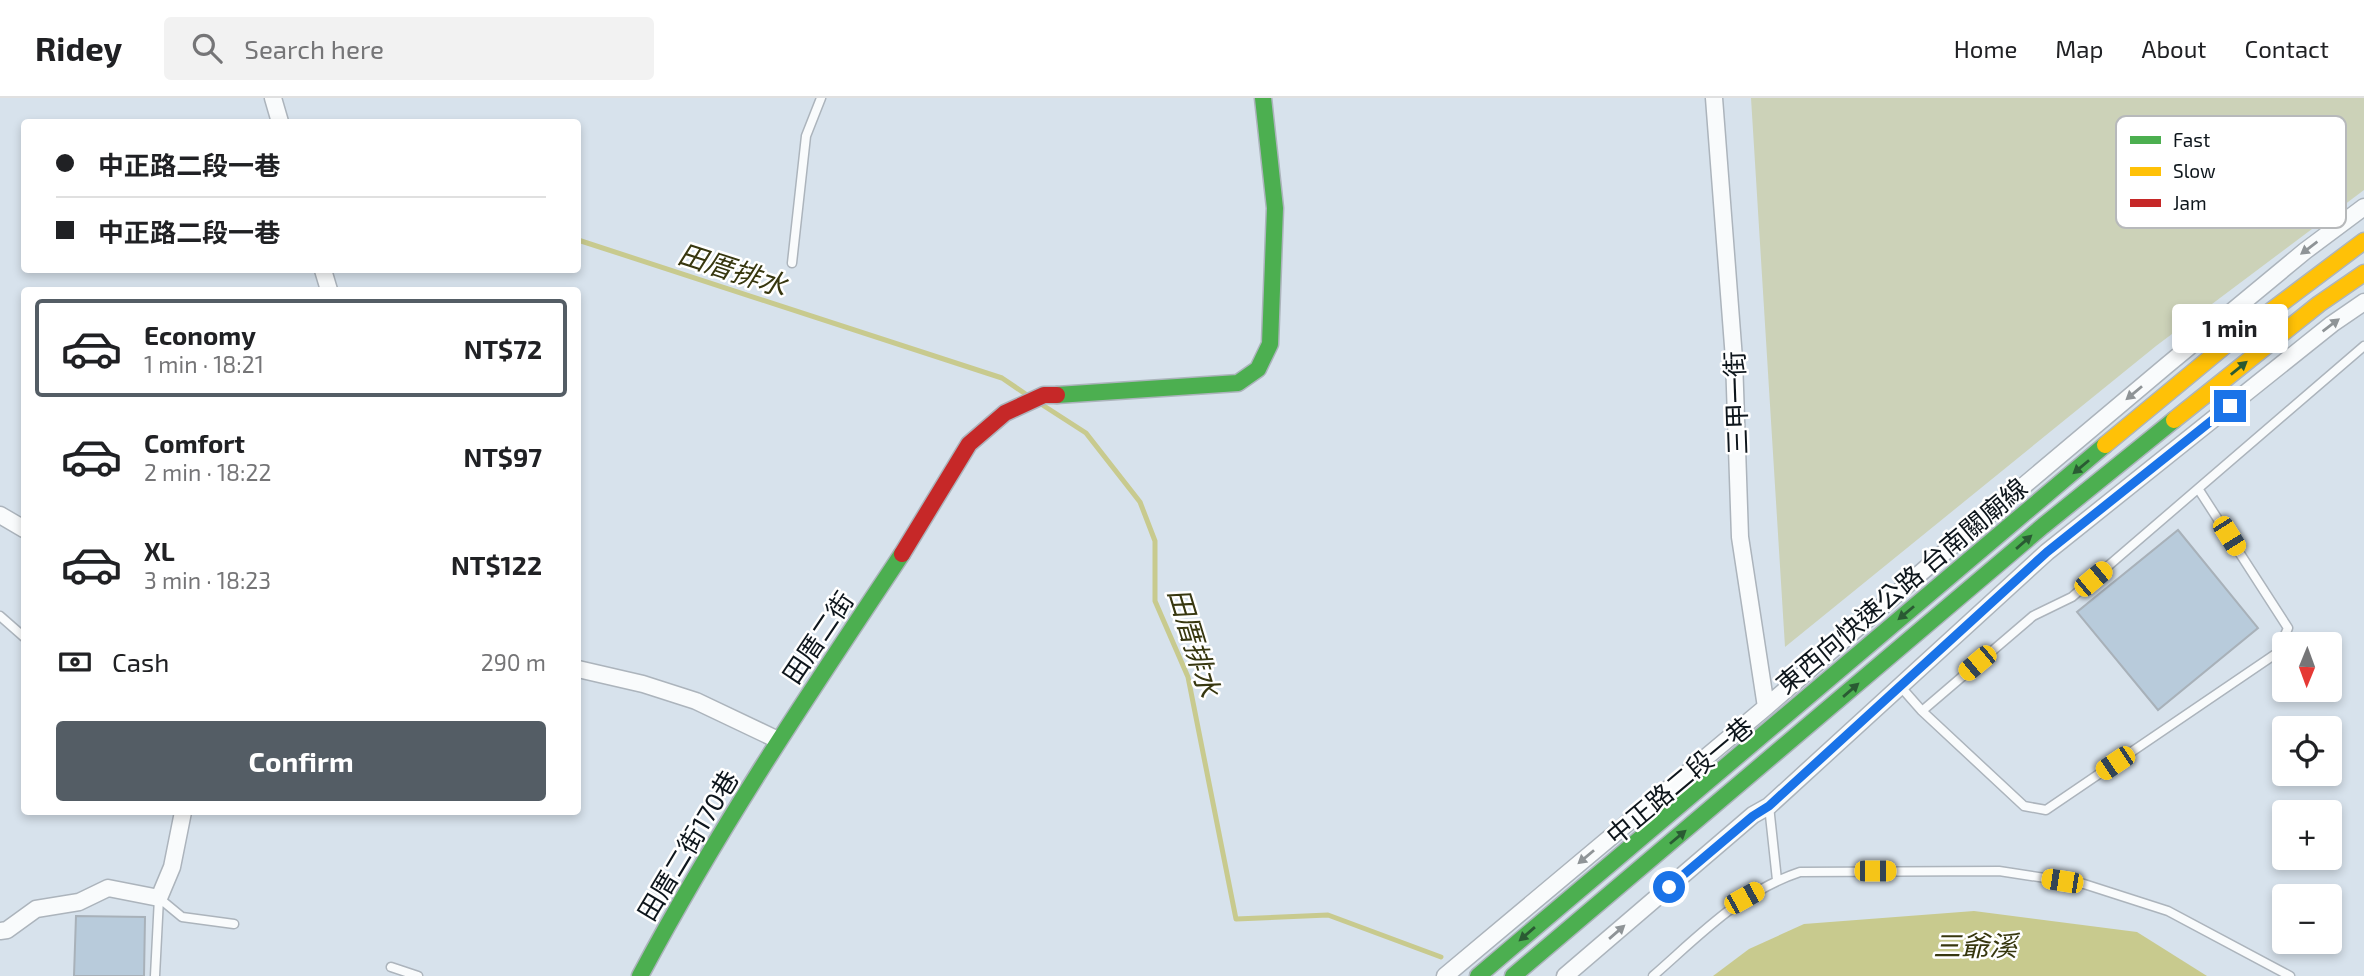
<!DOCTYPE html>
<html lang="en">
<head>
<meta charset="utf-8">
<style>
  body { margin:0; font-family:"Exo 2","Noto Sans TC",sans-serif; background:#f2f2f2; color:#202124; height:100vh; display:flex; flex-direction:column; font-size:26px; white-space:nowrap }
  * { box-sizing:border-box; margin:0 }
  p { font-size:23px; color:#757577 }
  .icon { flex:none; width:38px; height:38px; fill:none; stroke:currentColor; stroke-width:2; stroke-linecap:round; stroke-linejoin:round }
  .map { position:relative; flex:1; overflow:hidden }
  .panel { position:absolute; left:21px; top:189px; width:560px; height:528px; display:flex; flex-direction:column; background:#fff; border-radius:7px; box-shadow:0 4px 10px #0003 }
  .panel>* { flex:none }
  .guide { position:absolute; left:21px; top:21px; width:560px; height:154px; border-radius:7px; box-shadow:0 4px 10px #0003; display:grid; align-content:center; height:154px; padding:0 35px; background:#fff }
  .needle { width:46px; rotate:181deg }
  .controls { position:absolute; left:2272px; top:534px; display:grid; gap:14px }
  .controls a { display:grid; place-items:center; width:70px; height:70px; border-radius:7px; background:#fff; box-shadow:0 4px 10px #0003; font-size:35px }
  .end { position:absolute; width:32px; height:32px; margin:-16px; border:9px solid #1a73e8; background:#fff; box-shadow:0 0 0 4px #fff }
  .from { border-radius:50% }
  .bubble { position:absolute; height:49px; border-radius:7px; background:#fff; box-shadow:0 4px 10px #0003; font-size:23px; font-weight:700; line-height:49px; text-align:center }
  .car { position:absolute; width:21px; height:42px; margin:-21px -10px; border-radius:9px; box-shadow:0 0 5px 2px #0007; background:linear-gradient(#f5c518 24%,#345 0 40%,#f5c518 0 76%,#345 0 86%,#f5c518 0) }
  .guide b { display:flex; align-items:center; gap:24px; height:66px; font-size:26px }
  .guide b+b { border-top:2px solid #e0e0e0 }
  .guide i { width:18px; height:18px; background:#202124 }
  ul { padding:12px 0 0; list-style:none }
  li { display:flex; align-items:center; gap:21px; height:98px; margin:0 14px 10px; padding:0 21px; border:4px solid transparent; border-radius:7px }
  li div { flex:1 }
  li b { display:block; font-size:26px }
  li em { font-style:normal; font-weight:700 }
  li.on { border-color:#545d65 }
  li>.icon { width:63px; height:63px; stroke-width:1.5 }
  .pay { display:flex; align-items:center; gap:18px; height:77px; padding:0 35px; font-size:26px }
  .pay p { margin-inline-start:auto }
  .button { display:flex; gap:14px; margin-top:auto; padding:14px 35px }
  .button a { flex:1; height:80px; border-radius:7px; background:#545d65; color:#fff; font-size:28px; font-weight:700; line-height:80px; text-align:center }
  header { display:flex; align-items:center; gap:42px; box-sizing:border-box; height:98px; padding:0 35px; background:#fff; border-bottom:2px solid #e0e0e0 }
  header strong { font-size:33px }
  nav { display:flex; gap:38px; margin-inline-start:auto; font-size:24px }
  .search { width:490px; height:63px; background:#f2f2f2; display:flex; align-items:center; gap:18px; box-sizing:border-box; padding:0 24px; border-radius:7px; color:#757577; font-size:26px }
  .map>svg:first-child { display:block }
  .green { fill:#ccd2b8 }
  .water { fill:#c8ca8e }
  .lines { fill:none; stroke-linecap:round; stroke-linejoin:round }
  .stream { stroke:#c8ca8e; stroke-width:5 }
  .building { fill:#b8cbdb; stroke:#a8b1b9; stroke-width:2 }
  .lane-casing { stroke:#acb4bc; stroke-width:11 }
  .street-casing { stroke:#acb4bc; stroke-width:19 }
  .fast-casing { stroke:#acb4bc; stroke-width:19 }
  .slow-casing { stroke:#acb4bc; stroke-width:19 }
  .jam-casing { stroke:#acb4bc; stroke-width:19 }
  .lane { stroke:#f9fbfc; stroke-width:8 }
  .street { stroke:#f9fbfc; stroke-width:16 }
  .fast { stroke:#4caf50; stroke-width:16 }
  .slow { stroke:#ffc107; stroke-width:16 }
  .jam { stroke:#c62828; stroke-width:16 }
  .oneway { fill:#8f9497 }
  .oneway2 { fill:#2a5b33 }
  .route { stroke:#1a73e8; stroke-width:9 }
  .labels { text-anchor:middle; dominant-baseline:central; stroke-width:5; stroke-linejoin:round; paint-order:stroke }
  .street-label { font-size:26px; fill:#0e161c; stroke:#fff }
  .water-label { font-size:28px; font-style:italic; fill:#37370f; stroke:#fff }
  .key { fill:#fff; stroke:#b7b9bb; stroke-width:2 }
  .key-label { font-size:19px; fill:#0e161c }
</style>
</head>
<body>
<header>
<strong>Ridey</strong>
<div class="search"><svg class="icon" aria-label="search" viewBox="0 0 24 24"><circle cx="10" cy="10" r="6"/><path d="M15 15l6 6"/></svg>Search here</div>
<nav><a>Home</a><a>Map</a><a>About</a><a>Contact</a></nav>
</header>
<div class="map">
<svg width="2364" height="878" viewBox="0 0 2364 878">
  <rect width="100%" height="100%" fill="#d7e2ec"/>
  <path class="green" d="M1751,0H2364V92L2156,248L1785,549Z"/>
  <path class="water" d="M1974,813L2137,834L2207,878H1713L1749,851L1804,826Z"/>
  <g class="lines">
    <path class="stream" d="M578,142L1002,280L1030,299
      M1041,306L1086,335L1140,404L1155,443V503L1188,579L1236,821L1328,817L1441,859"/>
  </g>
  <path class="building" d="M2178,432L2258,530L2158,612L2077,514Z
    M76,818L145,819L144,878H74Z"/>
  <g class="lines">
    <g class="lane-casing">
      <path id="lane" d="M792,165L806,38L821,0
        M0,518L24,539
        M1900,588L1922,613L2024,708L2046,712L2277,555L2288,530L2199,392
        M1922,613L2033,518L2072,499L2364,248
        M1769,708L1777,782
        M159,800L182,819L234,826
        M391,869L418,878
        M155,878L159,800
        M1653,878C1700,837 1740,794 1800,774L1999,773L2084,786L2168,813L2290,878"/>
    </g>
    <g class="street-casing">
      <path id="street" d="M273,0L280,24
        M1714,0L1734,261L1740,439L1766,609
        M323,172L329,192
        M0,417L24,431
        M578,571L643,586L696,603L778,642
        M0,833L7,832L36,811L79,804L108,790L159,800L172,769L183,714
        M1445,878L1766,609L1939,459L2166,268L2305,153L2364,109
        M1565,878L1753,717L1769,708L2047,454L2332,226L2364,204"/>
    </g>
    <g class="fast-casing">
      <path id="fast" d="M1057,297L1238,285L1258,271L1270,246L1275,110L1263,0
        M640,878C718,731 810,594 902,456
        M1478,878L2105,347
        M1513,878L2043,428L2174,322"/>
    </g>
    <g class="slow-casing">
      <path id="slow" d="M2174,322L2319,206L2364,175
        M2105,347L2227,246L2364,143"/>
    </g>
    <g class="jam-casing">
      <path id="jam" d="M902,456L969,346L1005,315L1044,297H1057"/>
    </g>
    <use href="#lane" class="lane"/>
    <use href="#street" class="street"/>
    <use href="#fast" class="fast"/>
    <use href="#slow" class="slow"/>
    <use href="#jam" class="jam"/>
  </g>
  <defs><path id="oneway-solid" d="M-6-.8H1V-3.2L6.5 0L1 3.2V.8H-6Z" transform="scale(1.75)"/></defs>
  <g class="oneway">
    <use href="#oneway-solid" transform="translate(2309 150) rotate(143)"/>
    <use href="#oneway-solid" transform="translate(2331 227) rotate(-37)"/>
    <use href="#oneway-solid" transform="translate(2134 295) rotate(140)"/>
    <use href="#oneway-solid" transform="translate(1586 759) rotate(140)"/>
    <use href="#oneway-solid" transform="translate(1617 834) rotate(-41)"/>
  </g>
  <g class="oneway2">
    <use href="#oneway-solid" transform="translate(2239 270) rotate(-39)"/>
    <use href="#oneway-solid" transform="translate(2081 369) rotate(140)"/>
    <use href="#oneway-solid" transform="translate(2024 444) rotate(-41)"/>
    <use href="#oneway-solid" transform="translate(1906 515) rotate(140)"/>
    <use href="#oneway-solid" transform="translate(1851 592) rotate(-41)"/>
    <use href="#oneway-solid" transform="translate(1678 739) rotate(-40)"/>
    <use href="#oneway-solid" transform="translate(1527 836) rotate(139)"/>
  </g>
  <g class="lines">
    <path class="route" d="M1669,789L1753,718L1769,708L2047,454L2230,308"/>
  </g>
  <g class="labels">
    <g class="street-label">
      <text transform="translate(1735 305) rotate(-92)">三甲一街</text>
      <text transform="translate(1901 487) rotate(-40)">東西向快速公路 台南關廟線</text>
      <text transform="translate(817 539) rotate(-56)">田厝二街</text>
      <text transform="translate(1679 682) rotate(-40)">中正路二段一巷</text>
      <text transform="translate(687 747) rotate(-59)">田厝二街170巷</text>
    </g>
    <g class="water-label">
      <text transform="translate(733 171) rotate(18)">田厝排水</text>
      <text transform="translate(1195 544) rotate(73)">田厝排水</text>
      <text x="1975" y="847">三爺溪</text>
    </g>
  </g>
  <rect x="2116" y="18" width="230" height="112" rx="10" class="key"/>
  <rect x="2130" y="38" width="31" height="8" fill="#4caf50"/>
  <rect x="2130" y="69" width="31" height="9" fill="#ffc107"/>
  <rect x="2130" y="101" width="31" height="8" fill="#c62828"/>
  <g class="key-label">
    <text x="2173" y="49">Fast</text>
    <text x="2173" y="80">Slow</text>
    <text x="2173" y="112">Jam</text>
  </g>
</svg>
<div class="controls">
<a><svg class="needle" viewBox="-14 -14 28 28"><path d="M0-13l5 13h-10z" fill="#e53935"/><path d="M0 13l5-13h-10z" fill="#757577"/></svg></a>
<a><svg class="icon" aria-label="locate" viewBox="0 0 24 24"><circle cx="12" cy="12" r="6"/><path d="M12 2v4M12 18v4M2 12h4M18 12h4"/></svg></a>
<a>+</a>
<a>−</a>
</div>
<i class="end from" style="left:1669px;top:789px"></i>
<i class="end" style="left:2230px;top:308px"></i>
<div class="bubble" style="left:2172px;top:206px;width:116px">1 min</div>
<i class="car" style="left:2229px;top:438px;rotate:148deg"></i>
<i class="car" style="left:2093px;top:481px;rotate:50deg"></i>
<i class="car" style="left:1977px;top:565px;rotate:230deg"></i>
<i class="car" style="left:2115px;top:665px;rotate:236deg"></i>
<i class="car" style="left:1875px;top:773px;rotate:90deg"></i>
<i class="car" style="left:2062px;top:783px;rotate:279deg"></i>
<i class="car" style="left:1744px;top:800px;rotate:61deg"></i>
<div class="guide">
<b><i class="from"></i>中正路二段一巷</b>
<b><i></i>中正路二段一巷</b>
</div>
<section class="panel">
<ul>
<li class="on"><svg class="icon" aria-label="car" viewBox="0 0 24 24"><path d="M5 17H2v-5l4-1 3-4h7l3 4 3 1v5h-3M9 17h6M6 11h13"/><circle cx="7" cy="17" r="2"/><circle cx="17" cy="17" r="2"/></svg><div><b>Economy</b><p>1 min · 18:21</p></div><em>NT$72</em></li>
<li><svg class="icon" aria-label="car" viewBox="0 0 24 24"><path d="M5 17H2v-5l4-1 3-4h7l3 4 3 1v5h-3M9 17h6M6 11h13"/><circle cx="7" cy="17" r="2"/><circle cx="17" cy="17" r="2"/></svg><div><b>Comfort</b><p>2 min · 18:22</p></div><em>NT$97</em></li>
<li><svg class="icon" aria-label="car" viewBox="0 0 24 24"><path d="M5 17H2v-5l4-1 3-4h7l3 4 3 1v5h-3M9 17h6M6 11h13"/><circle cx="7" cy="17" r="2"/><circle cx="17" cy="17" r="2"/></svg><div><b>XL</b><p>3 min · 18:23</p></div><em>NT$122</em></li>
</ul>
<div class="pay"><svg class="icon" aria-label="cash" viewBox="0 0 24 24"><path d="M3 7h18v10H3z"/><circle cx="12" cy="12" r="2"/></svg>Cash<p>290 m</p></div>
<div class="button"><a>Confirm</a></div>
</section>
</div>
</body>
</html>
